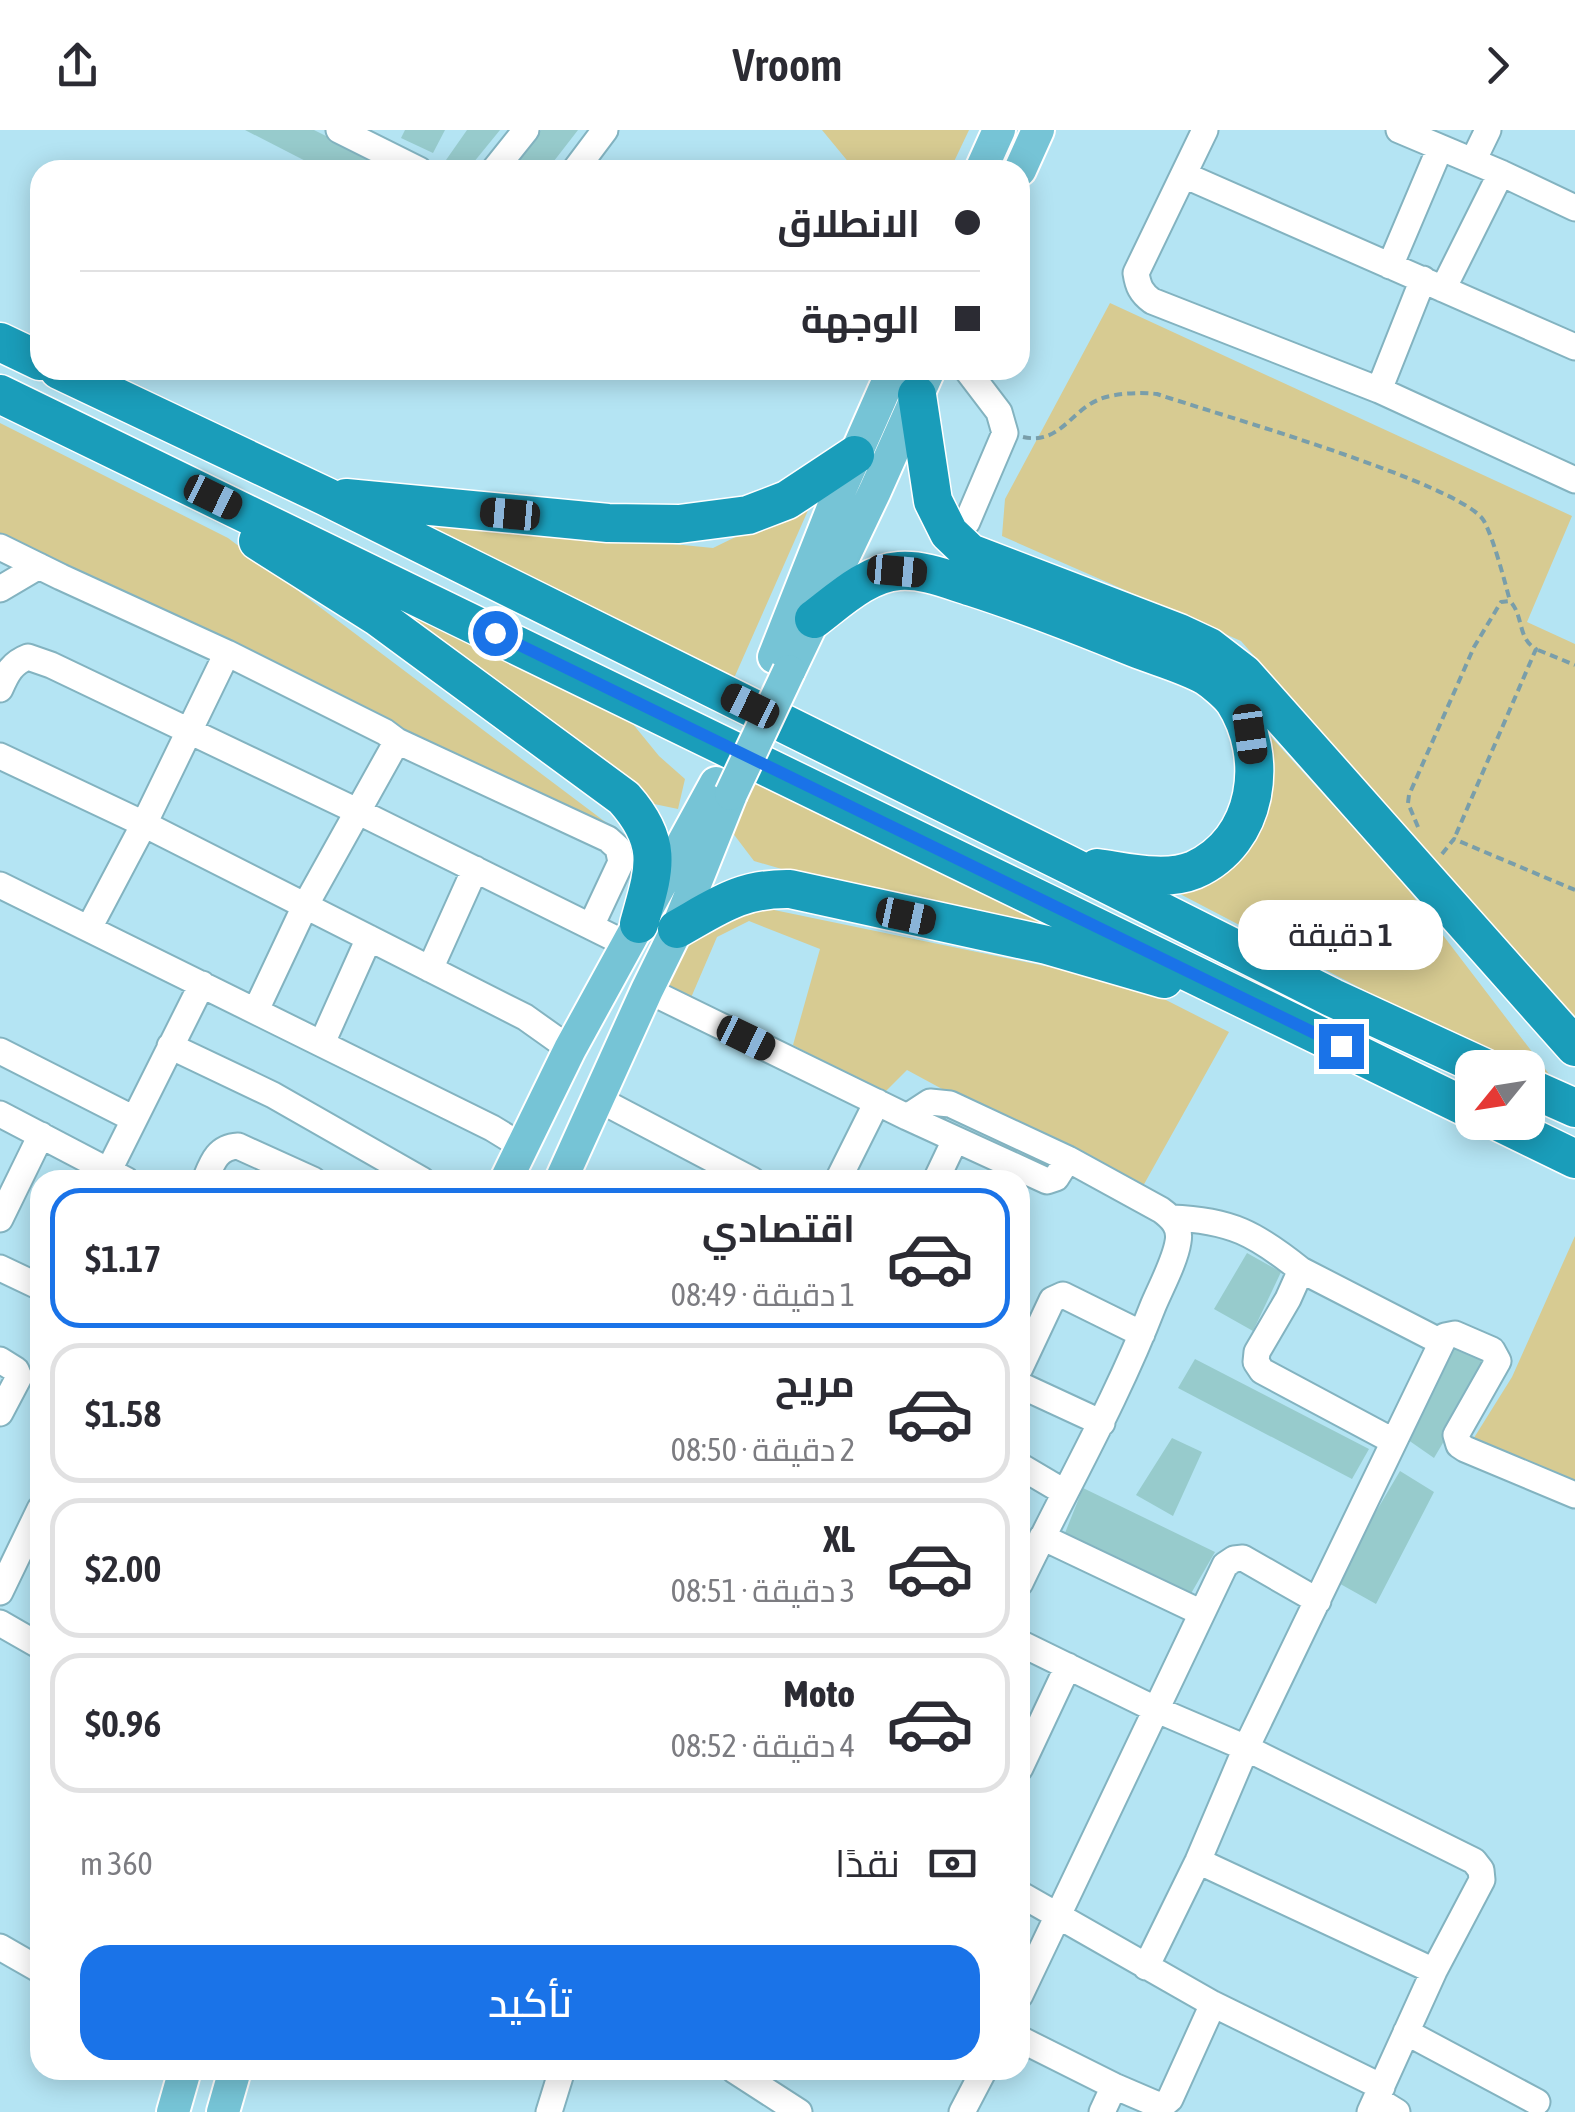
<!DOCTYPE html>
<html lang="ar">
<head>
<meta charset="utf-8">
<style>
  body { margin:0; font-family:"Asap Condensed",Cairo,sans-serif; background:#f7f7f7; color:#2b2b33; direction:rtl; height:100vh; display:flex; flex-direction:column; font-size:38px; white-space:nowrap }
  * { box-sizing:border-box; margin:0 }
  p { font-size:32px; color:#7c7c81 }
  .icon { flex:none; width:55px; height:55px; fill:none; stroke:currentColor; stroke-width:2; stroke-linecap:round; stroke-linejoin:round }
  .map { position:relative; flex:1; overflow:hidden; direction:ltr }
  .drawer { position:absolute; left:30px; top:1040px; width:1000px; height:910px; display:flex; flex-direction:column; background:#fff; border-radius:30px; box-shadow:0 5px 25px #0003; direction:rtl }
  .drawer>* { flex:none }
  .top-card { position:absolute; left:30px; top:30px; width:1000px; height:220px; border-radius:30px; box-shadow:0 5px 25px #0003; direction:rtl; display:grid; align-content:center; height:220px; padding:0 50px; background:#fff }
  .needle { width:65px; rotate:240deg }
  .tools { position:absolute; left:1455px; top:920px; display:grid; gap:20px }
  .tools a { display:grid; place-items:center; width:90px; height:90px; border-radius:20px; background:#fff; box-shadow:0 5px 25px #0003; font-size:50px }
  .end { position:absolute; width:45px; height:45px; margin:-22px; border:12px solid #1a73e8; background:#fff; box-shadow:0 0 0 5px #fff }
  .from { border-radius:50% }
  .bubble { position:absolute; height:70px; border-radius:30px; background:#fff; box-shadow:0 5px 25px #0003; font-size:32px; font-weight:600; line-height:70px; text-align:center; direction:rtl }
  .car { position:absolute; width:30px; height:60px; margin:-30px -15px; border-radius:12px; box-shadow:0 0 8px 2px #0007; background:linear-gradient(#222 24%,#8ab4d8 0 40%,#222 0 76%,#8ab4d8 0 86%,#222 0) }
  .top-card b { display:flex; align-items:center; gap:35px; height:95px; font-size:38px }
  .top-card b+b { border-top:2px solid #e1e1e2 }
  .top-card i { width:25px; height:25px; background:#2b2b33 }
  ul { padding:18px 0 0; list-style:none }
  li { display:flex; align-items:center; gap:30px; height:140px; margin:0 20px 15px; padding:0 30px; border:5px solid #e1e1e2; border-radius:30px }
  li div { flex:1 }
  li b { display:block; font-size:38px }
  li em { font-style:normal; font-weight:600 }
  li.on { border-color:#1a73e8 }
  li>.icon { width:90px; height:90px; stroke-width:1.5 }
  .pay { display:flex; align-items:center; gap:25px; height:110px; padding:0 50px; font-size:38px }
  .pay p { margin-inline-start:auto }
  .cta { display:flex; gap:20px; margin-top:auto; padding:20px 50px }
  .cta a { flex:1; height:115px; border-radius:30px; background:#1a73e8; color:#fff; font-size:40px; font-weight:600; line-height:115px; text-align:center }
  header { display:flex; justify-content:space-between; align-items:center; height:130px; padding:0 50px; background:#fff; font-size:45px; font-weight:600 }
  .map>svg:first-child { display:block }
  .green { fill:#d7cb92 }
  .building { fill:#97cbcc }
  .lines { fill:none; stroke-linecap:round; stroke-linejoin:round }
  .minor-casing { stroke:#83b3c0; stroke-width:29 }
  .major-casing { stroke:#fff; stroke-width:36 }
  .highway-casing { stroke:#fff; stroke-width:41 }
  .path { stroke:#799eaa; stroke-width:4; stroke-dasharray:8 5; stroke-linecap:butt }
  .minor { stroke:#fff; stroke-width:25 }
  .major { stroke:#76c4d6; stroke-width:32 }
  .highway { stroke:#1a9dba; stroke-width:38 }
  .major-bridge-casing { stroke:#fff; stroke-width:36; stroke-linecap:butt }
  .major-bridge { stroke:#76c4d6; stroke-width:32 }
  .route { stroke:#1a73e8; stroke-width:12 }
</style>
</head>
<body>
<header><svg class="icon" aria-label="forward" viewBox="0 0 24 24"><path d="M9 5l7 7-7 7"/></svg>Vroom<svg class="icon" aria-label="share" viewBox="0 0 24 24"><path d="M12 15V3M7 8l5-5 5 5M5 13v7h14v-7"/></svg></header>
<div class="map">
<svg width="1575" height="1982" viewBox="0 0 1575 1982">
  <rect width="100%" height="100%" fill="#b4e4f3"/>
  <path class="green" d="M822,0H969L950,40H855Z
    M1110,173L1572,386L1527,492L1575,514V893L1241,511L1002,406L1005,369Z
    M0,293L228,408L616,700L591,699L0,405Z
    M813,369L731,555L413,398L414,388L713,418Z
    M316,429L628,588L659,626L685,649L678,679L635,670Z
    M1262,597L1400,749L1565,965L1528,946V938L1512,937L1180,764L1241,724Z
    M757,644L1100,814L867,764L754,731L732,702Z
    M750,775L1112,850L1164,869L1229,902L1138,1065L907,940L883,964L793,915L820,819L749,791L717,807L690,870L659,855L675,820Z
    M1575,1106V1356L1472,1311L1512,1247Z"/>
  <path class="building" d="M245,0H314L394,40H323Z
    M405,0H445L433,23L401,8Z
    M467,0H500L469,38L446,30Z
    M541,0H578L547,40H510Z
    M1247,1123L1281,1142L1253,1201L1214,1179Z
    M1453,1213L1489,1235L1434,1328L1401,1305Z
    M1195,1229L1369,1319L1352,1349L1178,1258Z
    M1172,1308L1202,1322L1173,1386L1136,1365Z
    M1400,1341L1434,1362L1376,1474L1335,1451Z
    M1083,1358L1215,1422L1189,1467L1063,1408Z"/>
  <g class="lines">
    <g class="minor-casing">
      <path id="minor" d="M339,0L419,40
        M1205,0L1136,143C1138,156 1141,163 1152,171L1379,260L1575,350
        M1399,0L1501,43L1575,78
        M1473,31L1488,0
        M494,40L526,0
        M575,40L605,0
        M1184,45L1575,217
        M1390,136L1440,18
        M1443,159L1501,43
        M1379,260L1423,149
        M967,392L1005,303L999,282L967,240
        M0,417L61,447L227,523L385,602L397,611L305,776L256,880
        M0,459L39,436
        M0,559C7,543 12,533 28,527L51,535L359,682L628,815
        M397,611L608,709L618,718L621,732L591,796
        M0,626L144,694L525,887L570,919
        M0,755L492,998L523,1017
        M89,798L144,694L227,523
        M430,839L475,739
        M647,860L907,987L930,972L950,974L1068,1029L1161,1080C1172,1088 1181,1097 1178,1112C1175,1131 1161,1157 1153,1176C1116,1272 1064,1361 1020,1453
        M322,913L369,808
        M170,916L273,965L422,1050
        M0,921L134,989
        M598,969L752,1050
        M0,984L126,1050
        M907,987L1047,1051L1056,1048L1068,1029
        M104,1050L202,854
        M205,1050C212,1033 217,1017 238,1016L313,1050
        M838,1050L877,972
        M936,1050L955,1010
        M1171,1088C1231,1090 1256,1104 1301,1140
        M0,1089L41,1005
        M0,1138L40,1157
        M0,1230L16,1240L19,1247L0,1283
        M1020,1238L1052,1170L1063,1165L1142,1204
        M1020,1255L1102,1293
        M1393,1311L1262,1241L1256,1232L1257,1222L1288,1169L1301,1140L1441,1212
        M1020,1336L1064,1362
        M1042,1407L1202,1483
        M0,1462L40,1379
        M0,1493L40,1516
        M1020,1513L1155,1579L1246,1618L1474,1731L1481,1740L1482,1750L1434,1841L1370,1982
        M1020,1638L1068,1536
        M1198,1731L1434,1841
        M1020,1764L1213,1874L1382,1957
        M0,1817L40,1840
        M1146,1837L1198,1731L1246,1618L1445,1206L1455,1204L1492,1220L1498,1231L1456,1305L1459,1315L1465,1319L1575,1365
        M1020,1865L1225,1435L1234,1429L1243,1428L1318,1471
        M1406,1902L1537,1972
        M1020,1909L1114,1956L1156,1974H1164L1170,1969L1213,1874
        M734,1940L799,1982
        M1376,1969L1397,1982
        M549,1982L562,1940
        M962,1982L984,1940
        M1102,1982L1114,1956"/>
    </g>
    <g class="major-casing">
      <path id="major" d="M981,40L999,0
        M1020,40L1038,0
        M774,527L840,360L893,240
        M789,541L875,361L929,240
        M506,1050L570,919L716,653
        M561,1050L647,860L677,799L731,664
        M173,1982L185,1940
        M223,1982L235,1940"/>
    </g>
    <g class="highway-casing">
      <path id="highway" d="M0,212L40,231
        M59,240L327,367L1067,734L1333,868L1485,938
        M0,264L1472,980
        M917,265L933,371L949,403L970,423L1179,503L1209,517L1244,544L1575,917
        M346,368L608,393L679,394L748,385L787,370L855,325
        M258,411L378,487L624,668C665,714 654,740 639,794
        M814,489C838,471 867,443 899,441C924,439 949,450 972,457C1028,475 1081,496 1135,518C1158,527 1184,534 1206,546C1215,552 1228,563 1234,571C1270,627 1259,711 1194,740C1165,752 1127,742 1097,738
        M677,799C718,776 741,758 790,759L1047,815L1164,849
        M1528,957L1575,978
        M1499,992L1575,1029"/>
    </g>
    <path class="path" d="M1023,307C1060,315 1070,281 1100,269C1116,263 1140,262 1157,264C1210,282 1463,354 1484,391C1494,410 1504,449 1510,471
      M1538,520L1575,535
      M1418,697L1408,673L1409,665L1474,517L1501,472L1510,471C1524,486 1517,508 1536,519L1454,709
      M1442,724L1454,709L1575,760"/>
    <use href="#minor" class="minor"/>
    <use href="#major" class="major"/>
    <use href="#highway" class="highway"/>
    <g class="major-bridge-casing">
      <path id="major-bridge" d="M731,664L789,541"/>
    </g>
    <use href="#major-bridge" class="major-bridge"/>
  </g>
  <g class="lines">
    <path class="route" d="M495,503L1341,916"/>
  </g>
</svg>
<div class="tools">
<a><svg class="needle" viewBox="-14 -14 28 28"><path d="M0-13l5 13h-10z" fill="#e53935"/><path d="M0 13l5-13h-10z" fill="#7c7c81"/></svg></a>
</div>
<i class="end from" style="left:495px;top:503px"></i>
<i class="end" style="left:1341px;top:916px"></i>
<div class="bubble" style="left:1238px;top:770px;width:205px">1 دقيقة</div>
<i class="car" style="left:213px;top:367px;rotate:116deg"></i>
<i class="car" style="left:510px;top:384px;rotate:275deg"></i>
<i class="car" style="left:897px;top:441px;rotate:95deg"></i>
<i class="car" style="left:750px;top:576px;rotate:296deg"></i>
<i class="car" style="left:1250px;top:604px;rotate:172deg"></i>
<i class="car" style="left:906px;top:786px;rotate:102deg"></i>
<i class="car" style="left:746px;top:908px;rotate:116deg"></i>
<div class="top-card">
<b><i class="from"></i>الانطلاق</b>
<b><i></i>الوجهة</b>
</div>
<section class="drawer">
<ul>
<li class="on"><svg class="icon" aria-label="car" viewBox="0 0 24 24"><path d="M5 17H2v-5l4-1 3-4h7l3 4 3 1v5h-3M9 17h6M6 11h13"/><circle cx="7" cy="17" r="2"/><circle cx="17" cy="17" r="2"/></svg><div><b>اقتصادي</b><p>1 دقيقة · 08:49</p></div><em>$1.17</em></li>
<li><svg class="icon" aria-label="car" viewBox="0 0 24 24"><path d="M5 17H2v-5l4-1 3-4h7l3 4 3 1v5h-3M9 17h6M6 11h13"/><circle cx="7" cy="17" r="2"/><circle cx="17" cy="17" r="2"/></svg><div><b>مريح</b><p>2 دقيقة · 08:50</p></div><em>$1.58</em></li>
<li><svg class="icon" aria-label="car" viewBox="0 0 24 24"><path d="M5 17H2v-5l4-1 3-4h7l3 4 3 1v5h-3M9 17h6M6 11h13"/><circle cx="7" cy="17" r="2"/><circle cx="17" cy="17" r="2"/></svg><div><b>XL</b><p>3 دقيقة · 08:51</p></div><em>$2.00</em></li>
<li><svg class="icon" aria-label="car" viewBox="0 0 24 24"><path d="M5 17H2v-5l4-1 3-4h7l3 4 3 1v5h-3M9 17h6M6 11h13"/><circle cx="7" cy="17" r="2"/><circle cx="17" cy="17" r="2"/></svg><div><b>Moto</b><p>4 دقيقة · 08:52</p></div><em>$0.96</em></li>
</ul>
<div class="pay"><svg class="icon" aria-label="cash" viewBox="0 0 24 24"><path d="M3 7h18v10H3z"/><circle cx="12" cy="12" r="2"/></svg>نقدًا<p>360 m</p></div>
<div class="cta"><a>تأكيد</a></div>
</section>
</div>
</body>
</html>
